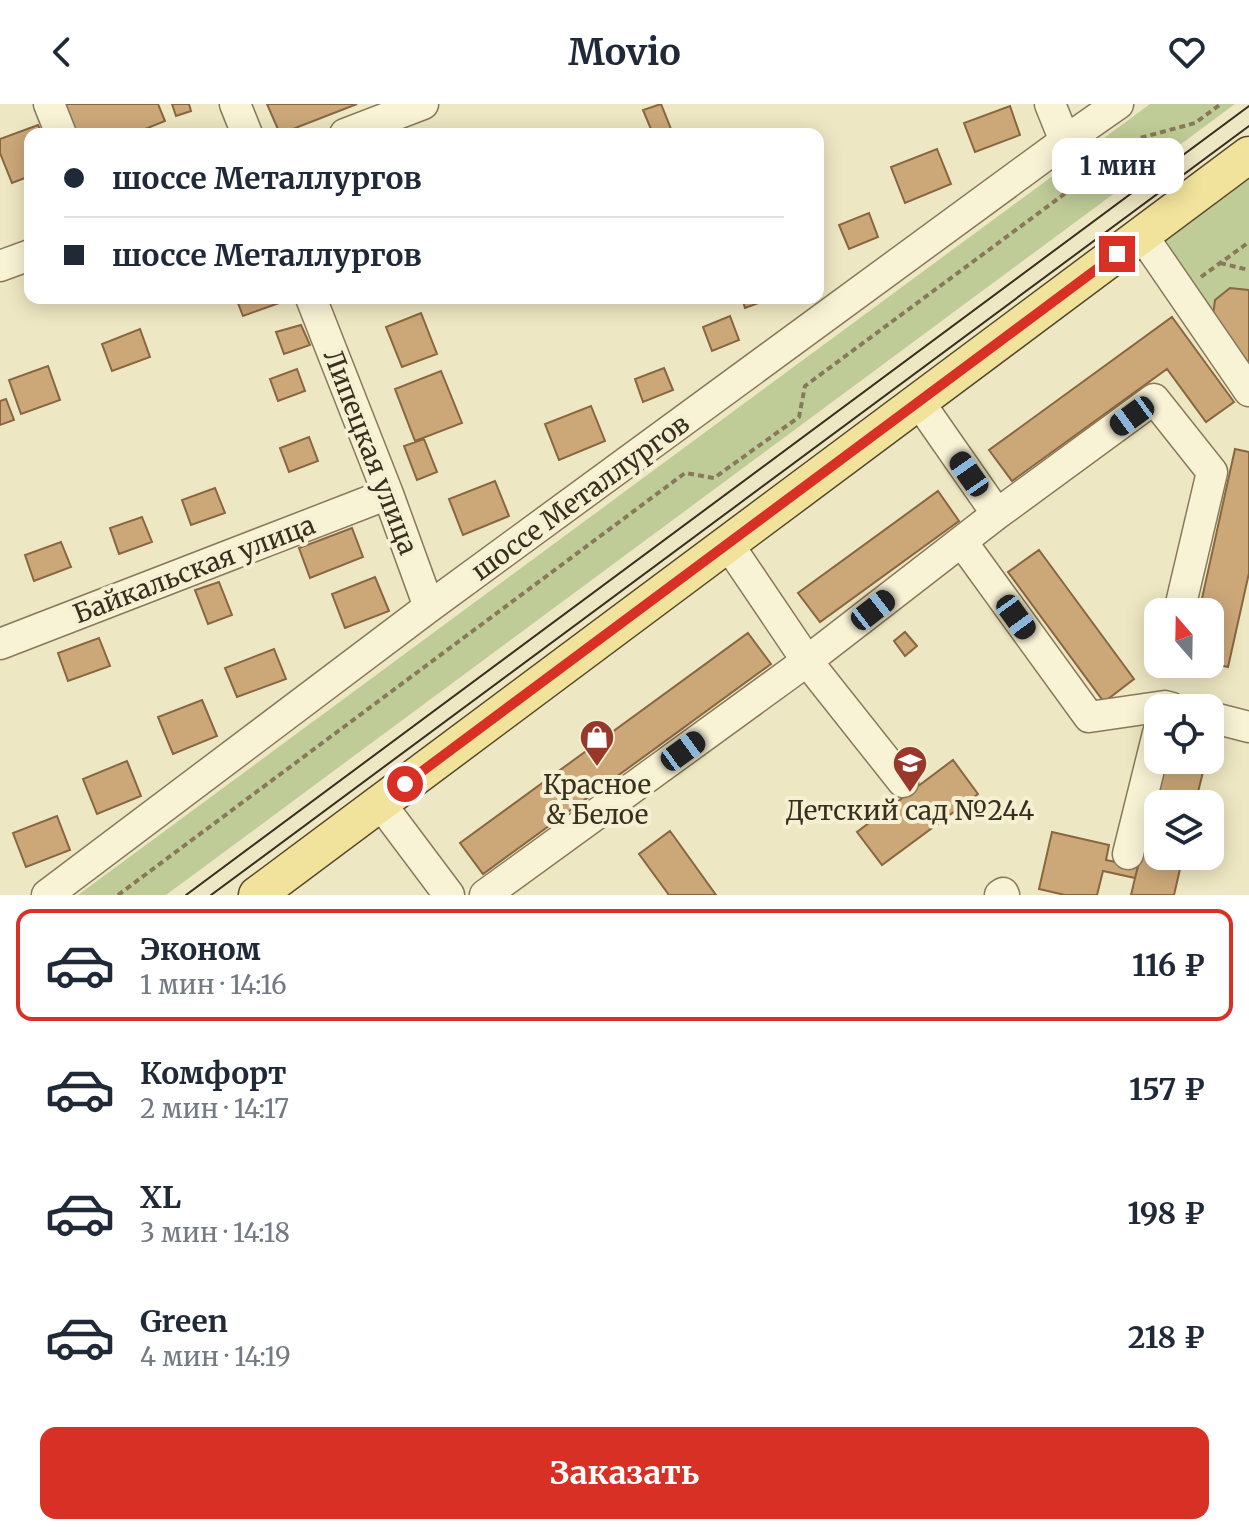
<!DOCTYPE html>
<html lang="ru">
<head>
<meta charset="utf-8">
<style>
  body { margin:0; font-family:Merriweather,serif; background:#f2f2f3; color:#1f2937; height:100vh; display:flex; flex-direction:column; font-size:30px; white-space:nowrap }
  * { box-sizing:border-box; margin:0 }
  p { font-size:26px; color:#747a83 }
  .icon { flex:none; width:44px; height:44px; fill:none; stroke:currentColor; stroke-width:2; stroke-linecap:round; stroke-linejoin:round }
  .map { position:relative; height:791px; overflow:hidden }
  .side { display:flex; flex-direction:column; background:#fff; flex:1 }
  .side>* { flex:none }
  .guide { position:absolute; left:24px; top:24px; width:800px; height:176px; border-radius:16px; box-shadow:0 4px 20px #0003; display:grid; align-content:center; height:176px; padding:0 40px; background:#fff }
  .needle { width:52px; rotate:340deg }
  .buttons { position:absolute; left:1144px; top:494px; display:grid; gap:16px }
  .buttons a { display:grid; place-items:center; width:80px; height:80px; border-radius:16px; background:#fff; box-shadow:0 4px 20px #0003; font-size:40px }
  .end { position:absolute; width:36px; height:36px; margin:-18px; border:10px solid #d93025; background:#fff; box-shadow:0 0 0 4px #fff }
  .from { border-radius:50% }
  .bubble { position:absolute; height:56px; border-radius:16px; background:#fff; box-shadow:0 4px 20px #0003; font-size:26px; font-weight:700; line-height:56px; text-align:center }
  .car { position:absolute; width:24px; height:48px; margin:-24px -12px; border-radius:10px; box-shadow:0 0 6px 2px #0007; background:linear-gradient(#222 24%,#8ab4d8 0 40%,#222 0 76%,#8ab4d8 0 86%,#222 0) }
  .guide b { display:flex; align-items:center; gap:28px; height:76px; font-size:30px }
  .guide b+b { border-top:2px solid #e0e1e3 }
  .guide i { width:20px; height:20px; background:#1f2937 }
  ul { padding:14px 0 0; list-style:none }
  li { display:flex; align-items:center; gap:24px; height:112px; margin:0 16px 12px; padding:0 24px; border:4px solid transparent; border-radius:16px }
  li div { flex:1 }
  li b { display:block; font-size:30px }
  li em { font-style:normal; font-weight:700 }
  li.on { border-color:#d93025 }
  li>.icon { width:72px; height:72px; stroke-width:1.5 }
  .cta { display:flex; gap:16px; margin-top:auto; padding:16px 40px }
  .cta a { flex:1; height:92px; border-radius:16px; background:#d93025; color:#fff; font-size:32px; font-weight:700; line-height:92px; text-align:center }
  header { display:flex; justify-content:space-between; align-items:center; height:104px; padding:0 40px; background:#fff; font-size:36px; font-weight:700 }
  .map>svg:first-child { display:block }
  .green { fill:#bfcc97 }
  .building { fill:#cca879; stroke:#886640; stroke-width:2 }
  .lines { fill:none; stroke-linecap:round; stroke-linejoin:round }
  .minor-casing { stroke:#89795a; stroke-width:33 }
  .major-casing { stroke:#56472e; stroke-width:39 }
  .path { stroke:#89795a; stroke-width:4; stroke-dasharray:6 4; stroke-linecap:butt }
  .minor { stroke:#f9f3d6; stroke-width:30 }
  .major { stroke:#f1e39b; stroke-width:36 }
  .tram { stroke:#382f1e; stroke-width:2 }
  .route { stroke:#d93025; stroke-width:10 }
  .labels { text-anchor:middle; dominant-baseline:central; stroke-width:8; stroke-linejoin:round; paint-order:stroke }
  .street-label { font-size:26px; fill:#382f1e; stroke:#f6f0d3 }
  .poi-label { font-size:26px; fill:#382f1e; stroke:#f6f0d3 }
</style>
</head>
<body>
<header><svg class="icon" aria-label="back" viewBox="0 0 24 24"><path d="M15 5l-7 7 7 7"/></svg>Movio<svg class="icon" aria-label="heart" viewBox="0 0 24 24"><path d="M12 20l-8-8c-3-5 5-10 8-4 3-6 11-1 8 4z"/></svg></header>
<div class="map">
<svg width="1249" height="791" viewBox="0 0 1249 791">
  <rect width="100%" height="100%" fill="#eee7c3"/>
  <path class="green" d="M1150,0H1235L166,791H78Z
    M1249,64V287L1148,140Z"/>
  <path class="building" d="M55,0H158L165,17L133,30H67Z
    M172,0H189L191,7L176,12Z
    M267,0H357L280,30Z
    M661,0L673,30H653L643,6Z
    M1010,2L1020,31L975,48L964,19Z
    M38,21L42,30H30V72L12,79L0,49V35Z
    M937,45L951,80L905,99L891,63Z
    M869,109L878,133L849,145L839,121Z
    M1230,184L1249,186V271L1213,211L1215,196Z
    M236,194H278L279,199L243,212Z
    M742,194H772L745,204Z
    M421,209L437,250L402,263L386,223Z
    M730,212L739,236L712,247L703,223Z
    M1172,213L1234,298L1206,318L1167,265L1012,377L989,346Z
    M301,221L310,241L284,250L276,228Z
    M140,225L150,253L112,267L102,240Z
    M48,262L60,296L21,310L9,276Z
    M664,264L673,286L643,298L635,275Z
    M297,265L305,287L278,297L270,275Z
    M441,267L462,319L415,337L395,285Z
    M6,295L14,316L0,321V297Z
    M591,302L605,337L559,356L545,320Z
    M309,333L318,357L289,368L280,344Z
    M424,335L437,368L417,376L404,342Z
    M1235,345L1249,348V469L1228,563L1210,559V508H1199Z
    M495,377L509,412L463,431L449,395Z
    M215,384L225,409L191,421L182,396Z
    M938,387L959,417L820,518L798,489Z
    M142,413L152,438L119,450L110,424Z
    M352,424L363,453L310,474L299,444Z
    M61,438L71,463L34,477L25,451Z
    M1039,446L1134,575L1104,598L1008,468Z
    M375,473L389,507L345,524L332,490Z
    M219,478L232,511L208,520L195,486Z
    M905,528L917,542L905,552L894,537Z
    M748,529L771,560L483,770L460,739Z
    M99,534L110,562L68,577L58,549Z
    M274,545L286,575L237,593L225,564Z
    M202,596L217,632L173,650L158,613Z
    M953,656L978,690L882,761L857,728Z
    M1163,656H1206L1195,700H1158V752H1183L1174,791H1131Z
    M127,657L141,692L97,710L83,675Z
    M57,712L70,746L26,763L13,729Z
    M670,727L716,791H669L639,750Z
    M1052,728L1109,741L1106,756L1138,763L1135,774L1103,767L1097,791H1065L1039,785Z"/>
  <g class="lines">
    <g class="minor-casing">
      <path id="minor" d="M49,0L61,30
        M235,0L247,30
        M1050,0L1065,37
        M345,30L423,0
        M1142,131L1249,287
        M0,162L30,151
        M311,194L388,390L429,503
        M919,298L997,410
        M962,438L1089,613L1165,602L1172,604
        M728,440L807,557L903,678
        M0,540L388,390
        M1210,613L1249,623
        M380,699L449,791
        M1128,750L1158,629
        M47,791L429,503L1065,37L1118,0
        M485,791L807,557L997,410L1154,295L1212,368L1179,508
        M1000,791L1003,789L1004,791"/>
    </g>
    <g class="major-casing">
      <path id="major" d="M257,791L1249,51"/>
    </g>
    <path class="path" d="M1220,159L1249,166
      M1201,173L1249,138
      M118,791L685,369L714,374L799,313L805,282L1140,34L1195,19L1221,0"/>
    <use href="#minor" class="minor"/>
    <use href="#major" class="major"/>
    <path class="tram" d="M186,791L1249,2
      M211,791L1249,22"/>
  </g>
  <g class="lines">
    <path class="route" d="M405,680L1117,150"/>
  </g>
  <defs>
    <g id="shop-pin" transform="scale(1.8)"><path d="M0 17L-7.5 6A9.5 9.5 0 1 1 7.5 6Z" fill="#98382a" stroke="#f6f0d3"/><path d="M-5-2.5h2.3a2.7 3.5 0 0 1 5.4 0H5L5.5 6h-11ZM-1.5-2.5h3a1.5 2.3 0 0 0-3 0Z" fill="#fff"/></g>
    <g id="school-pin" transform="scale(1.8)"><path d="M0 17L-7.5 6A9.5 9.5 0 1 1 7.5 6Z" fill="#98382a" stroke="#f6f0d3"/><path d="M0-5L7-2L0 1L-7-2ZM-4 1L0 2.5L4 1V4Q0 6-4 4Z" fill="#fff"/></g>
  </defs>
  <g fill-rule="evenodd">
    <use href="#shop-pin" x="597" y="633"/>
    <use href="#school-pin" x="910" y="659"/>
  </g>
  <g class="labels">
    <g class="street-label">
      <text transform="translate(371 348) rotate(69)">Липецкая улица</text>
      <text transform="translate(580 393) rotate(-36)">шоссе Металлургов</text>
      <text transform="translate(194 465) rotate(-21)">Байкальская улица</text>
    </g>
    <g class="poi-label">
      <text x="597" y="680">Красное<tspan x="597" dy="30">&amp; Белое</tspan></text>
      <text x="910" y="706">Детский сад №244</text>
    </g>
  </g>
</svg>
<div class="buttons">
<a><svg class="needle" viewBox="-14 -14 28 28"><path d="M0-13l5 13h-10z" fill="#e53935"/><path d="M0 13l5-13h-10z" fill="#747a83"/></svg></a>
<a><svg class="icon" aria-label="locate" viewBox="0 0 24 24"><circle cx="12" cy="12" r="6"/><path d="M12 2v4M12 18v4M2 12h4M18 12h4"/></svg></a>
<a><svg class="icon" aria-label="layers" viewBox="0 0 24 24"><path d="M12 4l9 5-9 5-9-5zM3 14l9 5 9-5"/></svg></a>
</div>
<i class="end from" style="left:405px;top:680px"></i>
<i class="end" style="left:1117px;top:150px"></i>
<div class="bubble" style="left:1052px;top:34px;width:132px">1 мин</div>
<i class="car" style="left:1132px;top:312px;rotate:234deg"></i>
<i class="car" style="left:969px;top:370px;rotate:325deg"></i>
<i class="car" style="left:873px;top:506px;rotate:52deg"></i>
<i class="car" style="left:1016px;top:513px;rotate:144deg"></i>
<i class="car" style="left:683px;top:647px;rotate:54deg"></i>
<div class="guide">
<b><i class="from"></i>шоссе Металлургов</b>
<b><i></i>шоссе Металлургов</b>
</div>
</div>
<section class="side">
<ul>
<li class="on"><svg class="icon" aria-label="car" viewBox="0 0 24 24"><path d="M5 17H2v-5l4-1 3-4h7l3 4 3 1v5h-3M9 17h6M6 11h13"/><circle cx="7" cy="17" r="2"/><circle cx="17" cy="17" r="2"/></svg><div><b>Эконом</b><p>1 мин · 14:16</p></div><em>116 ₽</em></li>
<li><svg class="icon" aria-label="car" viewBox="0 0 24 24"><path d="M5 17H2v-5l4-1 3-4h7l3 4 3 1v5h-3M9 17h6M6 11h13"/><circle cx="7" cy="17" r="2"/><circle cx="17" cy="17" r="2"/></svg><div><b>Комфорт</b><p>2 мин · 14:17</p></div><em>157 ₽</em></li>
<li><svg class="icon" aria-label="car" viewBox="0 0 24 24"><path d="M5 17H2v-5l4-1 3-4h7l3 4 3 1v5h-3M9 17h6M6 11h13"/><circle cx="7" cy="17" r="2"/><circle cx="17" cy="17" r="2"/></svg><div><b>XL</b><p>3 мин · 14:18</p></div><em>198 ₽</em></li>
<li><svg class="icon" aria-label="car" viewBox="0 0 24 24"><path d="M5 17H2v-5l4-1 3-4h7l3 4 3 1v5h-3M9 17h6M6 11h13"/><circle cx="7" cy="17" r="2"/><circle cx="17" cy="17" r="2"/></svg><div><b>Green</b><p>4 мин · 14:19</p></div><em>218 ₽</em></li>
</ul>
<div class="cta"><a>Заказать</a></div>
</section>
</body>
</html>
